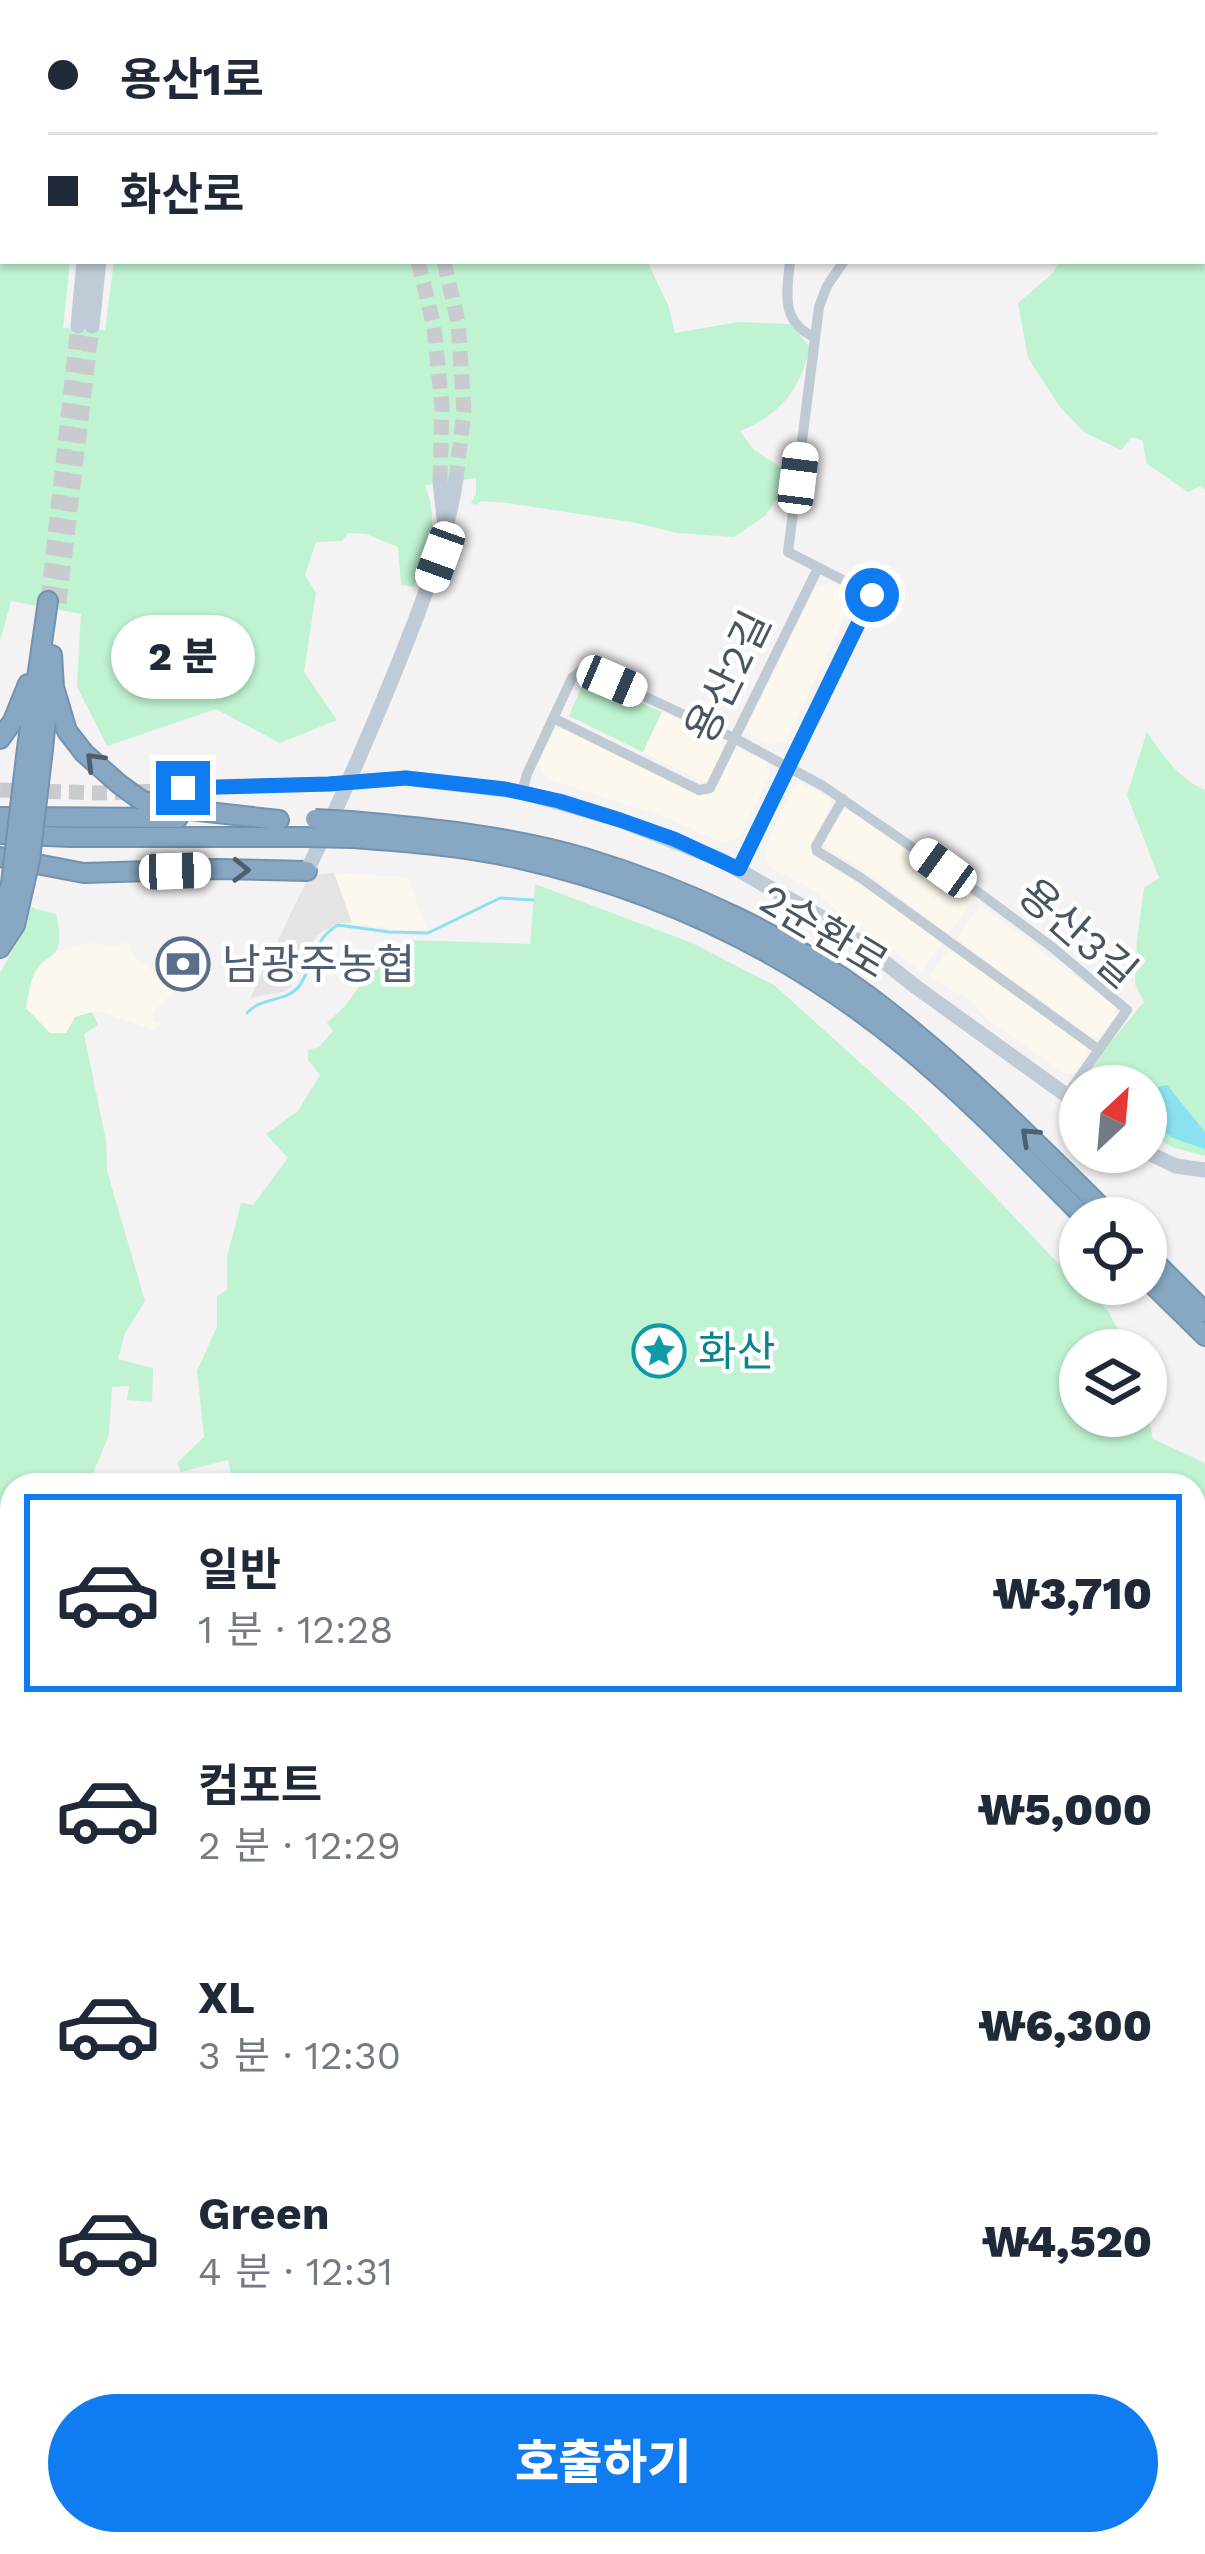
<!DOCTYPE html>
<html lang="ko">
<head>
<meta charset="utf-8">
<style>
  body { margin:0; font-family:"Work Sans","Noto Sans KR",sans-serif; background:#f6f6f7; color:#1f2937; height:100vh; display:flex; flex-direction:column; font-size:45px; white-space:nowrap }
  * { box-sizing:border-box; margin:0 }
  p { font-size:39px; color:#747a83 }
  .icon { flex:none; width:66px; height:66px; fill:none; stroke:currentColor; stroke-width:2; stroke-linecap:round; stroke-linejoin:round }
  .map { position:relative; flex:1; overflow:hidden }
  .sheet { position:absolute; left:0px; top:1473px; width:1206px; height:1083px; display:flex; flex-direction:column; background:#fff; border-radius:36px 36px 0 0; box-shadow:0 3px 9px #0004 }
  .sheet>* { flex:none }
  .hud { position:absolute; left:0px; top:0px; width:1206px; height:264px; box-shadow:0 3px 9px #0004; display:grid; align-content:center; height:264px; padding:0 48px; background:#fff }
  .needle { width:78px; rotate:26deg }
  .fabs { position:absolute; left:1059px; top:1065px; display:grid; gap:24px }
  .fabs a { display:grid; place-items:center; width:108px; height:108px; border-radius:50%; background:#fff; box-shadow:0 3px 9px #0004; font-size:60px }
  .end { position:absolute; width:54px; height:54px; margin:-27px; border:15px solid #0f7cf1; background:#fff; box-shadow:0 0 0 6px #fff }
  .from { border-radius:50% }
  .bubble { position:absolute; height:84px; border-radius:42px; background:#fff; box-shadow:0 3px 9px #0004; font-size:39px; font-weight:800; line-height:84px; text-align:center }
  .car { position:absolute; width:36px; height:72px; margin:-36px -18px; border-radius:15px; box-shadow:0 0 9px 3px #0007; background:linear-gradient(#fff 24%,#345 0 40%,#fff 0 76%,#345 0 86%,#fff 0) }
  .hud b { display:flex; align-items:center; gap:42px; height:114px; font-size:45px }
  .hud b+b { border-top:3px solid #e0e1e3 }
  .hud i { width:30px; height:30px; background:#1f2937 }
  ul { padding:21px 0 0; list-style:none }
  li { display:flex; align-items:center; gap:36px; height:198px; margin:0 24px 18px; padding:0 24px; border:6px solid transparent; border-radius:0px }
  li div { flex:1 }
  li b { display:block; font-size:45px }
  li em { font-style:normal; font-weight:800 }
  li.selected { border-color:#0f7cf1 }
  li>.icon { width:108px; height:108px; stroke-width:1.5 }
  .button { display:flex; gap:24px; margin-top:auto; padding:24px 48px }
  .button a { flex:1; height:138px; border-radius:72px; background:#0f7cf1; color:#fff; font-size:48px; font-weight:800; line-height:138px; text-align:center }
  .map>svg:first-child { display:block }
  .commercial { fill:#fdf8ed }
  .education { fill:#e5e3e4 }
  .green { fill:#bff3d1 }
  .water { fill:#8ae1f2 }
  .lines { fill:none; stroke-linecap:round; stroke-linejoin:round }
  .stream { stroke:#8ae1f2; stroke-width:3 }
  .secondary-tunnel { stroke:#c9cbce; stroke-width:15; stroke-dasharray:15 8; stroke-linecap:butt }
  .highway-casing { stroke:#7292af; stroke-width:22 }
  .street { stroke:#bfcad2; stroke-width:10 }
  .secondary { stroke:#bfcbd6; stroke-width:15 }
  .highway { stroke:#87a7c3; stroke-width:18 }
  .highway-bridge-casing { stroke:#7292af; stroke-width:22; stroke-linecap:butt }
  .highway-bridge { stroke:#87a7c3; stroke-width:18 }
  .oneway { stroke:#4e5e6b }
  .route { stroke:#0f7cf1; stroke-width:15 }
  .labels { text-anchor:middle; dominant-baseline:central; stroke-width:9; stroke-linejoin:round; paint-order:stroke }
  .street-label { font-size:42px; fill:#485661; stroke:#fff }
  .service-label { font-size:42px; fill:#4e5e75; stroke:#fff; text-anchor:start }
  .culture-label { font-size:42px; fill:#0d838f; stroke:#fff; text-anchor:start }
</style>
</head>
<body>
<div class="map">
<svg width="1205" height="2554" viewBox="0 0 1205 2554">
  <rect width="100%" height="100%" fill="#f4f2f2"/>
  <path class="commercial" d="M832,582L850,590L854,598L785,742L772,745L751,735L747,727L815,588Z
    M662,712L720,740L724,751L710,779L704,782L643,752Z
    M565,728L710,797L734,751L740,750L765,761L770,774L740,837L722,843L668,818L548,779L539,765L555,730Z
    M801,783L830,797L832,803L811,845L812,852L858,880L942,944L921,972L870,932L831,907L815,891L768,866L764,852L793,786Z
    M843,811H850L974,898L949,934L872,876L827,847L825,838Z
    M334,873L408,877L427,930H398L352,923Z
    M980,905L1115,1006L1116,1015L1100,1036H1091L956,939Z
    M129,942L133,956L176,989L153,1012V1020L161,1024L152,1030L102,1012H92L66,1033H50L26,1008L33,973L58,951L90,943L113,946Z
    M949,949L1086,1045L1087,1053L1072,1074H1066L989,1021L970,1000L929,977Z"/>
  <path class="education" d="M334,873L352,923H339L317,935L291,987L283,992L250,998L309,876Z"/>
  <path class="green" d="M3,59V261H70L63,328L105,330L114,261H647L668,305L675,333L738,322L790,324L810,347C800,390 781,414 740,431L754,450L783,469L782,491L765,516L734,537L677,533L637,523L508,503L481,501L475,505L471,503L476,494V478L425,485C440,524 429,550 414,587L401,585L398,547L366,534L348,533L342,541L316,542L305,575L316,593L304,672L337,720L280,743L216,709L107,746L77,687L81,614L11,601L0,641V62Z
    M1205,213V490L1201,486L1188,492L1146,463L1143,441L1132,437L1121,450L1084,432L1060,407L1028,358L1018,303L1053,273L1059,261H1203Z
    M588,679L662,712L643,752L569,716L584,681Z
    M1147,732C1163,756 1178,778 1205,790V1156L1172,1147L1146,1131V1086H1087L1085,1080L1110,1043L1144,1002L1135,984L1137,941L1144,888L1159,878L1127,795Z
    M535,884L692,943L774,985L916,1113L1052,1257L1108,1311L1129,1350H1080V1416H1146V1408L1153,1439L1205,1463V2160L1202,2151L1194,2152V1485H233L228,1460L181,1472L177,1463L204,1437L197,1371L217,1327V1296L227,1290V1257L241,1203L253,1205L288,1158L266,1134L298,1111L320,1075L308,1060V1050L319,1047L333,1031L327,1023L345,1006L361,984L369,965L398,951L405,940L530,944Z
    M22,901L36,909L56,914C68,967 45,946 33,977C29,986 28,998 26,1008L50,1033H66L75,1017L92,1012L98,1025L84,1034L106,1141L107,1171L145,1301L125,1333L118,1359L153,1368L152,1402L127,1400L129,1386L112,1387L109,1435L88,1485H12V1632L0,1646V973L20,938Z
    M12,1757V2544H348V2554H0V1764Z
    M1194,2314L1202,2341L1205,2342V2554H373L371,2544H1194Z"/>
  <path class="water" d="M1167,1085L1205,1132V1149L1173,1138L1146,1120C1146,1105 1148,1086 1167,1085Z"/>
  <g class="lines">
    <path class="stream" d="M247,1013C262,996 287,1003 300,985C314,964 313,939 338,925L389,932L428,933L500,898L533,900"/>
    <path class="secondary-tunnel" d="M418,261L434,327L442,407L440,481
      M444,261L458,322L464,411L456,479
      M48,601L78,326
      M59,603L92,326
      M0,790L98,793L161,791"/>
    <g class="highway-casing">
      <path id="highway" d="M52,655L54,687L67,731L84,753L119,784L141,800L163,807L279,820
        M0,739L13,721L28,684
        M27,748L48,601
        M43,749L49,688
        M0,817L178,818
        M351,821C430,828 509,836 585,858C684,888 786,935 870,997C957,1063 1035,1141 1112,1218
        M0,834L71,837H306
        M353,838C408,842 462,846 516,858C660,890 793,954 907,1048C970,1100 1027,1160 1085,1218
        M0,857L84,873L217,869L307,871
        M0,948L15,925
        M1146,1253L1205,1312
        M1146,1278L1205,1336"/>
    </g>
    <path class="street" d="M562,3L566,0
      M790,261C787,293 780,321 814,337
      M844,261L827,286L819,307L788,552L872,595
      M553,718L699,790L710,788L818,568
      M522,792L527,774L572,678L582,670L590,671L734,738L823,786L982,895L1052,947L1127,1010L1067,1095
      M843,799L816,846L817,851L861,878L1099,1050"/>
    <path class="secondary" d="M130,3L132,0
      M382,3L383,0
      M78,326L84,261
      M92,326L99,261
      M440,481L444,519
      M161,791L210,787L329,784L406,778L522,792L620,820L721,860L821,917L858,941L916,987L1080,1105
      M739,869L872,595
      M307,871C338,806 367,741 394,674C420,609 445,549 456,479
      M1146,1152L1176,1166L1205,1170"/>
    <use href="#highway" class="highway"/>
    <g class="highway-bridge-casing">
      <path id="highway-bridge" d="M315,819L351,821
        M306,837L353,838
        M0,923L11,883L27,748
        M15,925L30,860L43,749"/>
    </g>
    <use href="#highway-bridge" class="highway-bridge"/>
  </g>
  <defs><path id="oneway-chevron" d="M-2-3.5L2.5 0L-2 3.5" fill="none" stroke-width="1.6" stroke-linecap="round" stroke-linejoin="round" transform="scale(3)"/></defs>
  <g class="oneway">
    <use href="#oneway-chevron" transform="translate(94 761) rotate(-135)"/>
    <use href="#oneway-chevron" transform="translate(241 870) rotate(1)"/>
    <use href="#oneway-chevron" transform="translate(1029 1136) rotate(-137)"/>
  </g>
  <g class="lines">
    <path class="route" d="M183,788L329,784L406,778L505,789L559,801L620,820L674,839L739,869L872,595"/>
  </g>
  <defs>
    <g id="bank-ring" transform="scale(2.7)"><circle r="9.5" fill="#fff" stroke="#5c6f8a" stroke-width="1.5"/><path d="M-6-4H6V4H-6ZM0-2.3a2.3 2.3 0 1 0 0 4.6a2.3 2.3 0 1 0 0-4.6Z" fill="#5c6f8a"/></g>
    <g id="sight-ring" transform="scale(2.7)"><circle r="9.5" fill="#fff" stroke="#0f9aa8" stroke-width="1.5"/><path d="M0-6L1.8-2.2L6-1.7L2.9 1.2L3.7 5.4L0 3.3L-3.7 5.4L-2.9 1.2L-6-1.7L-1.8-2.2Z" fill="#0f9aa8"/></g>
  </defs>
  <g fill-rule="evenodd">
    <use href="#bank-ring" x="183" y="964"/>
    <use href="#sight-ring" x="659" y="1351"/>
  </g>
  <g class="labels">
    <g class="street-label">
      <text transform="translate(728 677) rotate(-64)">용산2길</text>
      <text transform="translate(824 931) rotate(31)">2순환로</text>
      <text transform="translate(1078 933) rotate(41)">용산3길</text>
    </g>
    <g class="service-label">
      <text x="222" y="964">남광주농협</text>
    </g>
    <g class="culture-label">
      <text x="698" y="1351">화산</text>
    </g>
  </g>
</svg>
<div class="fabs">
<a><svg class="needle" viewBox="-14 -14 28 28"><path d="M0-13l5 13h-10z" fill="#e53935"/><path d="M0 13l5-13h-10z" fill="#747a83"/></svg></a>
<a><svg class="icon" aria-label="locate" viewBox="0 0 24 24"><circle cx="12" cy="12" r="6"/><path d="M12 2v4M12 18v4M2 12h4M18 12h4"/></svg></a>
<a><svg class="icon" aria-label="layers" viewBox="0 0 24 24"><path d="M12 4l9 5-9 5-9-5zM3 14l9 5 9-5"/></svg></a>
</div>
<i class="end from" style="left:872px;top:595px"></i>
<i class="end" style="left:183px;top:788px"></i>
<div class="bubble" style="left:111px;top:615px;width:144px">2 분</div>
<i class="car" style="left:798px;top:478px;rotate:7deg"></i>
<i class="car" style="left:440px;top:557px;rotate:200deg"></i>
<i class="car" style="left:612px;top:681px;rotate:113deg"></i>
<i class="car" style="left:943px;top:868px;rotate:306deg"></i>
<i class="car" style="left:175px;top:871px;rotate:88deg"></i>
<div class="hud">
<b><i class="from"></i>용산1로</b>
<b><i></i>화산로</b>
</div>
<section class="sheet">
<ul>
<li class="selected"><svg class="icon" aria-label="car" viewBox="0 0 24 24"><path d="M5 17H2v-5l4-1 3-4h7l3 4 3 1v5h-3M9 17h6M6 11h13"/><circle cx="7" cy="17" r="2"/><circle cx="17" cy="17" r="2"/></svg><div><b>일반</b><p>1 분 · 12:28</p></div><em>₩3,710</em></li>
<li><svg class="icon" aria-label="car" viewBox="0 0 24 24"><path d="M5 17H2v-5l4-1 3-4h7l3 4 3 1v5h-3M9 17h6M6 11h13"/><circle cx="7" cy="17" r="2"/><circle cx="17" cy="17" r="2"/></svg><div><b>컴포트</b><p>2 분 · 12:29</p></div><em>₩5,000</em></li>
<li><svg class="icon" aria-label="car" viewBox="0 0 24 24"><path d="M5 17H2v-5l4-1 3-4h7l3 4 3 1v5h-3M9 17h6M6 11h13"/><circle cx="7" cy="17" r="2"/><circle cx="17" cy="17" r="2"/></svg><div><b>XL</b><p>3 분 · 12:30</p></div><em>₩6,300</em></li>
<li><svg class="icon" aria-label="car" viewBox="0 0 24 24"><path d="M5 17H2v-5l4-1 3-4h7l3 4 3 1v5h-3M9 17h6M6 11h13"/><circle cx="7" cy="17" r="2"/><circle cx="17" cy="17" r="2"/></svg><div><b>Green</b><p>4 분 · 12:31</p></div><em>₩4,520</em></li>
</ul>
<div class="button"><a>호출하기</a></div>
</section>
</div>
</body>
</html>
